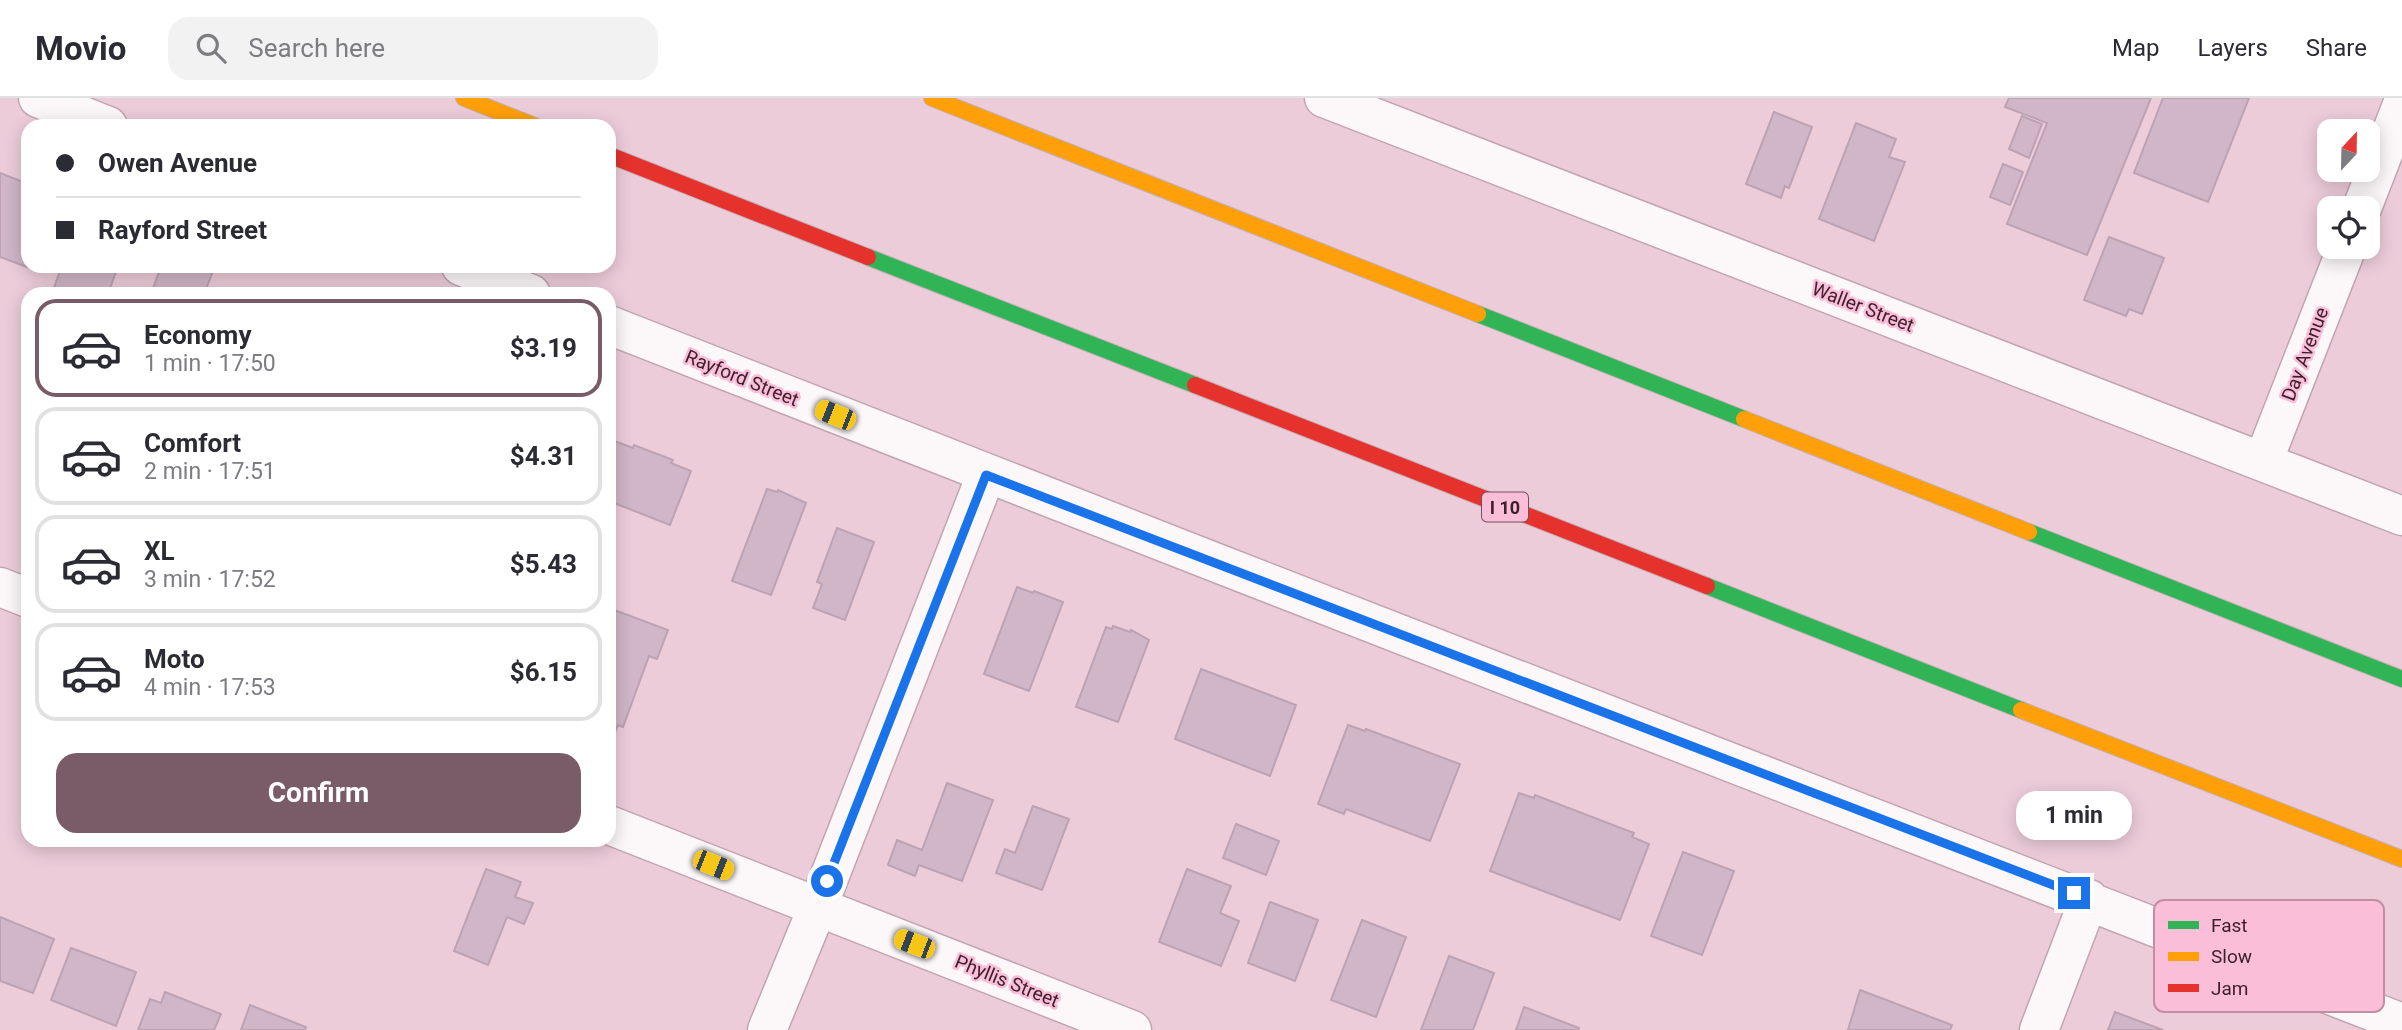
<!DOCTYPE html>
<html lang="en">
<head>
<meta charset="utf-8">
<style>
  body { margin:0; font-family:Roboto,sans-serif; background:#f2f2f3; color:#2b2b33; height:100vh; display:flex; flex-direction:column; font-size:26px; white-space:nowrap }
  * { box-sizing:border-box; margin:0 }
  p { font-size:23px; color:#7c7c81 }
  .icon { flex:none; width:38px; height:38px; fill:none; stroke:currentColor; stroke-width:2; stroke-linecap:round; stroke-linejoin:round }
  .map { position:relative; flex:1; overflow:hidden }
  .side { position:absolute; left:21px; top:189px; width:595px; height:560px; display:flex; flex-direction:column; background:#fff; border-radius:21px; box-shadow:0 4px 18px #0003 }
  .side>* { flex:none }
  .guide { position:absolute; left:21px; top:21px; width:595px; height:154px; border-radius:21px; box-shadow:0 4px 18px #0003; display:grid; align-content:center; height:154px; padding:0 35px; background:#fff }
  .needle { width:46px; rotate:22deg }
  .fabs { position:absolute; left:2317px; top:21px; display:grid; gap:14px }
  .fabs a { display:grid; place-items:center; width:63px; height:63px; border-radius:14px; background:#fff; box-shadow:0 4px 18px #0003; font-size:35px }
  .end { position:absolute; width:32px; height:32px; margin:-16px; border:9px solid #1a73e8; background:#fff; box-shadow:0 0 0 4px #fff }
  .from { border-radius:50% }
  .bubble { position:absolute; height:49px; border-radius:21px; background:#fff; box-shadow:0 4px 18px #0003; font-size:23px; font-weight:700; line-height:49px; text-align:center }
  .car { position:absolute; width:21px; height:42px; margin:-21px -10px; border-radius:9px; box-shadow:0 0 5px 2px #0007; background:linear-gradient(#f5c518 24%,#345 0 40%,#f5c518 0 76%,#345 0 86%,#f5c518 0) }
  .guide b { display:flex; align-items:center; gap:24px; height:66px; font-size:26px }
  .guide b+b { border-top:2px solid #e1e1e2 }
  .guide i { width:18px; height:18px; background:#2b2b33 }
  ul { padding:12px 0 0; list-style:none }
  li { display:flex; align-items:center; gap:21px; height:98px; margin:0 14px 10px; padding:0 21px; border:4px solid #e1e1e2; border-radius:21px }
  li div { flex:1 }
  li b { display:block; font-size:26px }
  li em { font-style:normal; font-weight:700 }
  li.active { border-color:#7a5c69 }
  li>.icon { width:63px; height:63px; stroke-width:1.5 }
  .primary-button { display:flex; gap:14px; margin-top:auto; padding:14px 35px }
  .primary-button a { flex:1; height:80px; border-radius:21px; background:#7a5c69; color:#fff; font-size:28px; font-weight:700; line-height:80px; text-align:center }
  header { display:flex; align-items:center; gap:42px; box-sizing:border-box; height:98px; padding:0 35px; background:#fff; border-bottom:2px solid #e1e1e2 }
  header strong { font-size:33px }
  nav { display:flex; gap:38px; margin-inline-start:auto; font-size:24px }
  .search { width:490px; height:63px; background:#f2f2f3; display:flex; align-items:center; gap:18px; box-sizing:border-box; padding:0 24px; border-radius:21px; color:#7c7c81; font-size:26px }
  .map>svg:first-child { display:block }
  .building { fill:#d0b6c6; stroke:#bca2b2; stroke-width:2 }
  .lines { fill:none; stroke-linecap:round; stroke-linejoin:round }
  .street-casing { stroke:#c2a5b1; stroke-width:41 }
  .fast-casing { stroke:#c3b0b8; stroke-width:18 }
  .slow-casing { stroke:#c3b0b8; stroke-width:18 }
  .jam-casing { stroke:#c3b0b8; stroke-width:18 }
  .street { stroke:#fcf7f9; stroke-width:38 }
  .fast { stroke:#30b455; stroke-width:16 }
  .slow { stroke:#ff9f0a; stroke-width:16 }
  .jam { stroke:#e5322d; stroke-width:16 }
  .route { stroke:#1a73e8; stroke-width:9 }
  .labels { text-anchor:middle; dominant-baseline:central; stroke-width:5; stroke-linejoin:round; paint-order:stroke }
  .shield { fill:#fbbed8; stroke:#754f60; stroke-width:2 }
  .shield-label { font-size:18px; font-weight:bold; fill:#3c1f2c }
  .street-label { font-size:19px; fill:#3c1f2c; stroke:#fbbed8 }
  .key { fill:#fbbed8; stroke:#c28ea4; stroke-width:2 }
  .key-label { font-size:19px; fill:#3c1f2c }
</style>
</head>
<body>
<header>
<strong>Movio</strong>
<div class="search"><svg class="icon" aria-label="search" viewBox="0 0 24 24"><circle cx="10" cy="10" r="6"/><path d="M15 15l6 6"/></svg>Search here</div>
<nav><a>Map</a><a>Layers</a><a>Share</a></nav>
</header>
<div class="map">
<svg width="2402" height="932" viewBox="0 0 2402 932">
  <rect width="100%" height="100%" fill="#edccda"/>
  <path class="building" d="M2009,0H2151L2087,157L2007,126L2047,25L2005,9Z
    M2163,0H2249L2208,104L2134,75Z
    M1774,14L1812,29L1789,90L1785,88L1781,100L1746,86Z
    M2022,18L2042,26L2029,60L2009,51Z
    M1856,25L1896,41L1889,59L1905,64L1874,143L1819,121Z
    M2003,66L2023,74L2010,107L1990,99Z
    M0,75L28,86L27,169L0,159Z
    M2109,139L2164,160L2142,216L2129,211L2126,218L2084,202Z
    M57,168H118L108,196H55L52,195L60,173L56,172Z
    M161,168H215L204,196H151Z
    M609,341L633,350L634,347L673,362L671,365L691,373L670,427L609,403Z
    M767,391L777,394L778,392L806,405L771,497L732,483Z
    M837,430L874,444L845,522L813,510L822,486L817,484Z
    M1017,489L1033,495L1034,493L1063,504L1029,593L984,576Z
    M609,510L668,532L657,561L649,558L623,629L618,627L615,634L609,632Z
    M1113,528L1130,534L1131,532L1149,542L1118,624L1076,609L1106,529L1112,531Z
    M1201,571L1296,607L1270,678L1175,641Z
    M1348,627L1365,633L1366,631L1460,666L1430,743L1346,711L1344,716L1318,706Z
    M947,685L993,702L962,783L919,767L915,778L888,767L897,742L922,752Z
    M1519,695L1534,700L1535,697L1634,735L1632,739L1649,746L1620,822L1490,773Z
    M1033,708L1069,721L1042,792L996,775L1005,751L1015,755Z
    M1236,726L1279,743L1266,777L1223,760Z
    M1683,754L1734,773L1702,857L1651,838Z
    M486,771L521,784L515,799L533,805L524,826L507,819L488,867L454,853Z
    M1187,771L1231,788L1220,815L1239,823L1221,868L1159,844Z
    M1270,804L1318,822L1295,883L1248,865Z
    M0,819L54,841L33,895L0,883Z
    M1362,822L1406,839L1376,919L1331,902Z
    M71,850L136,874L116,928L51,902Z
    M1449,858L1494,875L1473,932H1421Z
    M1860,892L1952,927L1950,932H1848Z
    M165,894L221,916L214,932H138L150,901L161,905Z
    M250,907L306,929L305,932H241Z
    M1524,909L1579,930L1578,932H1516Z
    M2115,914L2163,932H2108Z"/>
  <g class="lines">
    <g class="street-casing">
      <path id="street" d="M38,0L108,28
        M1324,0L2402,418
        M2362,110L2402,7
        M461,168L531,196
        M609,227C1205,464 1805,689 2402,925
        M2263,364L2347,149
        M0,489L28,500
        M609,727L1132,932
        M767,932L818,808L986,377
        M2039,932L2089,801"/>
    </g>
    <g class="fast-casing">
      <path id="fast" d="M868,159L1195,287
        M1478,216L1744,321
        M2029,434L2402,581
        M1707,488L2021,612"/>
    </g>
    <g class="slow-casing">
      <path id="slow" d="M464,0L535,28
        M932,0L1478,216
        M1744,321L2029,434
        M2021,612L2402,761"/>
    </g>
    <g class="jam-casing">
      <path id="jam" d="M609,57L868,159
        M1195,287L1707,488"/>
    </g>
    <use href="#street" class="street"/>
    <use href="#fast" class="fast"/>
    <use href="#slow" class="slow"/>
    <use href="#jam" class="jam"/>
  </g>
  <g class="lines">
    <path class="route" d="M827,783L986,377L2074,795"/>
  </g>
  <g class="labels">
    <rect class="shield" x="1482" y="394.5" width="46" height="29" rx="5"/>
    <g class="shield-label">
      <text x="1505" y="409">I 10</text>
    </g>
    <g class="street-label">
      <text transform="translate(1863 209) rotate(21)">Waller Street</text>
      <text transform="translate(2305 256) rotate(-69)">Day Avenue</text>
      <text transform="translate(742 280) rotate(22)">Rayford Street</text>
      <text transform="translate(1007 883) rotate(22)">Phyllis Street</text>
    </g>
  </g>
  <rect x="2154" y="802" width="230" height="112" rx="10" class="key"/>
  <rect x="2168" y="823" width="31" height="8" fill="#30b455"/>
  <rect x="2168" y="854" width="31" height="9" fill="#ff9f0a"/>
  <rect x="2168" y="886" width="31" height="8" fill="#e5322d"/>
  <g class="key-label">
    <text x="2211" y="834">Fast</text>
    <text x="2211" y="865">Slow</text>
    <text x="2211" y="897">Jam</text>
  </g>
</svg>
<div class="fabs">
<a><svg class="needle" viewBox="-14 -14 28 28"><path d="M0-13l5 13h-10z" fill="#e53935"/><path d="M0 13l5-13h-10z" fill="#7c7c81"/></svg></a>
<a><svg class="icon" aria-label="locate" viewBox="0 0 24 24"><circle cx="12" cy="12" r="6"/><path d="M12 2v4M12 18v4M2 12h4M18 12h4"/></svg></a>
</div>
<i class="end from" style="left:827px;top:783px"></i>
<i class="end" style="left:2074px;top:795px"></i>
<div class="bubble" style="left:2016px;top:693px;width:116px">1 min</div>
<i class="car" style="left:835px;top:317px;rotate:292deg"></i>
<i class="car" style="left:713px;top:767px;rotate:112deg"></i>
<i class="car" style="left:914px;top:846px;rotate:291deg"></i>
<div class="guide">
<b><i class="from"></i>Owen Avenue</b>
<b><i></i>Rayford Street</b>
</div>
<section class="side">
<ul>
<li class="active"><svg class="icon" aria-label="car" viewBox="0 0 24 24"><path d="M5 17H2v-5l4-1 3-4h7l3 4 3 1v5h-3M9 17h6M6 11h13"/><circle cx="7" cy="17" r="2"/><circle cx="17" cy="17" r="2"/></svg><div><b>Economy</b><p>1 min · 17:50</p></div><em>$3.19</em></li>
<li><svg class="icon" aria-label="car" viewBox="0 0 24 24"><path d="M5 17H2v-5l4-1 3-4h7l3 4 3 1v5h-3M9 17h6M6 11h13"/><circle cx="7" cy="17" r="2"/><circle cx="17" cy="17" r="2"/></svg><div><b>Comfort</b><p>2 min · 17:51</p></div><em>$4.31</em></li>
<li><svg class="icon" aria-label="car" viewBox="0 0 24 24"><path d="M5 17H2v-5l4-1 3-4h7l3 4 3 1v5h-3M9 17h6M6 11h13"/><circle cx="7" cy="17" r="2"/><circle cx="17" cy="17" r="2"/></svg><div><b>XL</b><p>3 min · 17:52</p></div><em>$5.43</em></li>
<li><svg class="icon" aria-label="car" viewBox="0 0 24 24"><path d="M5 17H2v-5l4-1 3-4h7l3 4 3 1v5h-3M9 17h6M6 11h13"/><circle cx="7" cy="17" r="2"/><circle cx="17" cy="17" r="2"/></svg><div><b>Moto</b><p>4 min · 17:53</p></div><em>$6.15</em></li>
</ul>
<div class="primary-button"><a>Confirm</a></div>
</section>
</div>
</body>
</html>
